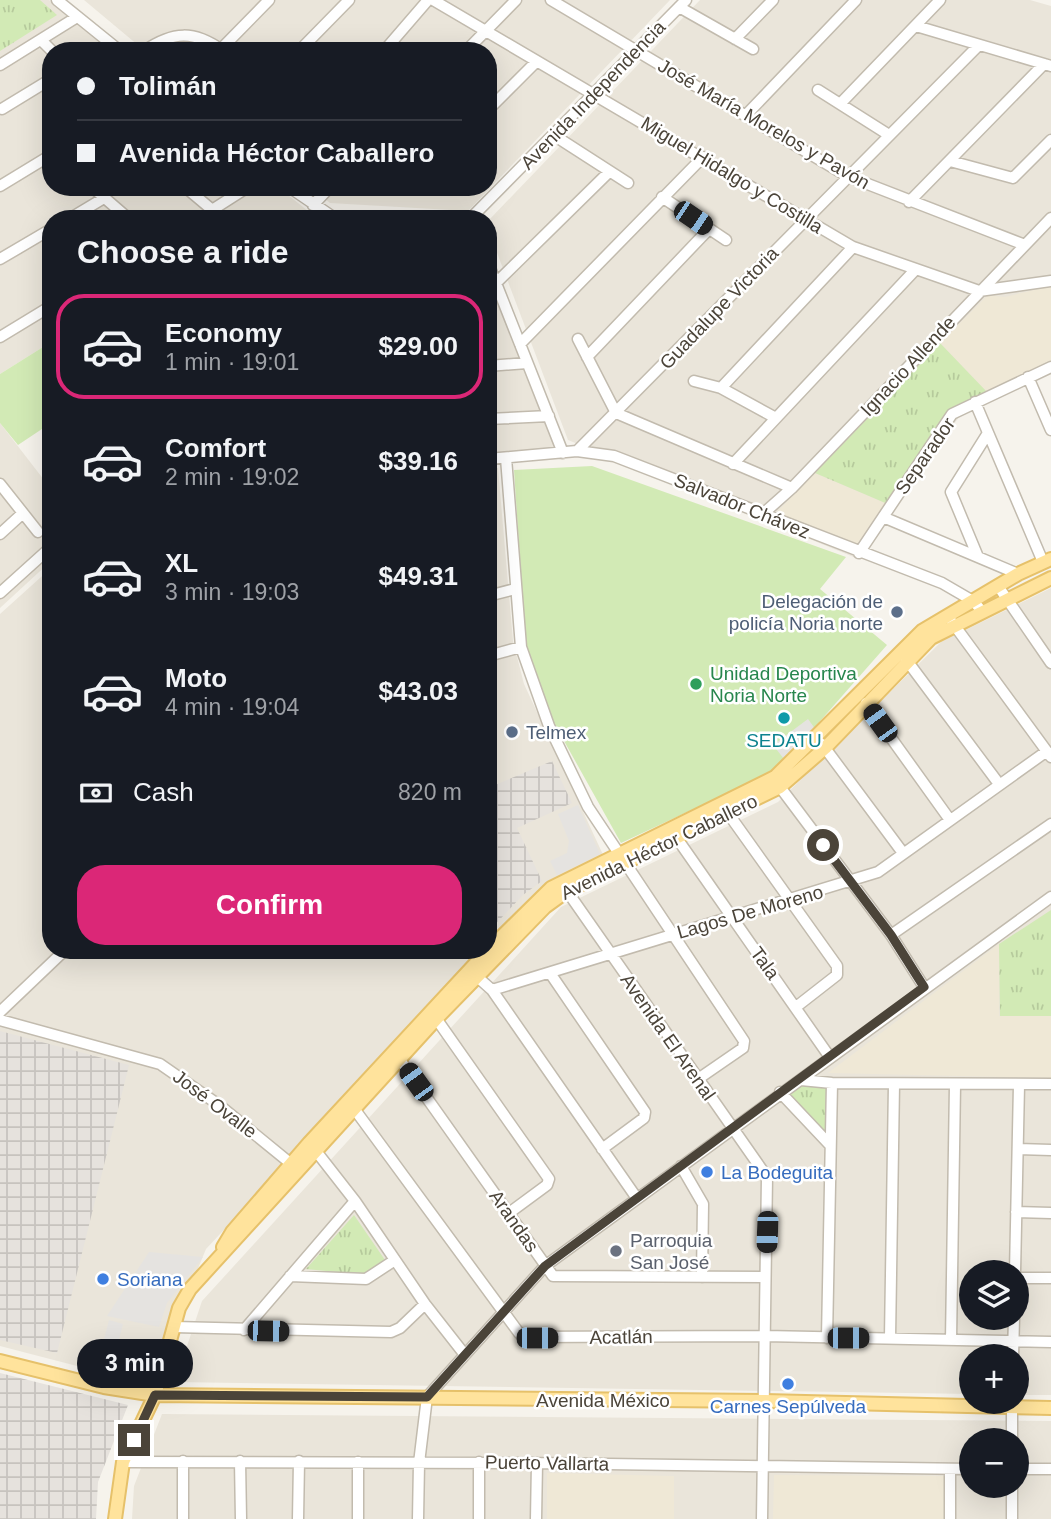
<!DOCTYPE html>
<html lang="en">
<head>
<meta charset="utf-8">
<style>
  body { margin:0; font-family:Helvetica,sans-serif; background:#242831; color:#f1f3f6; height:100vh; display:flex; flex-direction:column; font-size:26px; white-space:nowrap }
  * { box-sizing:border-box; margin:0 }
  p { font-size:23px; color:#9ea1a6 }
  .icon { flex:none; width:38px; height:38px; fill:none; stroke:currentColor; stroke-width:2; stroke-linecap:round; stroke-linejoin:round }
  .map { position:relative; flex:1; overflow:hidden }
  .drawer { position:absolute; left:42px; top:210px; width:455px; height:749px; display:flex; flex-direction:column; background:#171b24; border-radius:28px; box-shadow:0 7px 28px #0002 }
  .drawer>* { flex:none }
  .banner { position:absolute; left:42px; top:42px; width:455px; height:154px; border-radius:28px; box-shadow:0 7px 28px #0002; display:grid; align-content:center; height:154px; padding:0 35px; background:#171b24 }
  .tools { position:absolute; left:959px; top:1260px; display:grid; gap:14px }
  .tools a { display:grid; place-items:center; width:70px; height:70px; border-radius:50%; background:#171b24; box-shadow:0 7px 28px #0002; font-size:35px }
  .end { position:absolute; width:32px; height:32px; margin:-16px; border:9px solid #4b4439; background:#fff; box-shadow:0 0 0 4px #fff }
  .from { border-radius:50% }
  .bubble { position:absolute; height:49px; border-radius:24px; background:#171b24; box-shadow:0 7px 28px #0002; font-size:23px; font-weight:800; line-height:49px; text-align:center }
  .car { position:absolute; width:21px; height:42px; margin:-21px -10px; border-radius:9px; box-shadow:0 0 5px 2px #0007; background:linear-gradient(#222 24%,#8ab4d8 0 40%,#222 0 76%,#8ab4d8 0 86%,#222 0) }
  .banner b { display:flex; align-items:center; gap:24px; height:66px; font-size:26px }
  .banner b+b { border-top:2px solid #363941 }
  .banner i { width:18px; height:18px; background:#f1f3f6 }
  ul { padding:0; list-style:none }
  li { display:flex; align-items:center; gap:21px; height:105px; margin:0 14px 10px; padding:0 21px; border:4px solid transparent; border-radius:28px }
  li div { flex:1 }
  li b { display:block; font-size:26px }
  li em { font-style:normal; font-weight:800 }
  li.active { border-color:#db2777 }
  li>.icon { width:63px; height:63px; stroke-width:1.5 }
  h2 { padding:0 35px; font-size:32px; line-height:84px }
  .pay { display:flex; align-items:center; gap:18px; height:77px; padding:0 35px; font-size:26px }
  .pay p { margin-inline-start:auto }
  .primary-button { display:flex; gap:14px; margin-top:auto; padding:14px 35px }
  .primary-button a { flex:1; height:80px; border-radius:28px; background:#db2777; color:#fff; font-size:28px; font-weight:800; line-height:80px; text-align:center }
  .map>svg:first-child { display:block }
  .residential { fill:#eae5da; fill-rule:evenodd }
  .industrial { fill:url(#industrial-grid) }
  .education { fill:#efe8d6 }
  .grass { fill:#d2eab5 }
  .park { fill:url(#park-tufts) }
  .parking { fill:#e5e3e0 }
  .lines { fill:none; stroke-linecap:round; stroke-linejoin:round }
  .minor-casing { stroke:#c2bbae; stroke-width:13 }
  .major-casing { stroke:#e6c16a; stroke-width:16 }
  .minor { stroke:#fff; stroke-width:10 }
  .major { stroke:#ffe39c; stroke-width:12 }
  .route { stroke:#4b4439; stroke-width:9 }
  .service-dot { fill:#5c6f8a; stroke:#fff; stroke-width:2.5 }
  .leisure-dot { fill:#2e9e5b; stroke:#fff; stroke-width:2.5 }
  .culture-dot { fill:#0f9aa8; stroke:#fff; stroke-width:2.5 }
  .shop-dot { fill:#3f7fe0; stroke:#fff; stroke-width:2.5 }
  .worship-dot { fill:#6b7280; stroke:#fff; stroke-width:2.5 }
  .labels { text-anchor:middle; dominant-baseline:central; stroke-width:5; stroke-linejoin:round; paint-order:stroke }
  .street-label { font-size:19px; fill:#4b4439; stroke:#fff }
  .service-label { font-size:19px; fill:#4e5e75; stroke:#fff; text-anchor:end }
  .leisure-label { font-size:19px; fill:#27864d; stroke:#fff; text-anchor:start }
  .culture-label { font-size:19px; fill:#0d838f; stroke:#fff }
  .shop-label { font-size:19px; fill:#366cbe; stroke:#fff; text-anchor:start }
  .worship-label { font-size:19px; fill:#5b616d; stroke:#fff; text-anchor:start }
</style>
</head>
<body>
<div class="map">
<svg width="1051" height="1519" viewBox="0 0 1051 1519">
  <defs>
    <pattern id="industrial-grid" width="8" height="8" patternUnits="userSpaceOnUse" patternTransform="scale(1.75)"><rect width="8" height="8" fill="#e6e2dd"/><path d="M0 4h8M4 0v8" fill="none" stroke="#c7c3be"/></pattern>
    <pattern id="park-tufts" width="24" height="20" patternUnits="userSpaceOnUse" patternTransform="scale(1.75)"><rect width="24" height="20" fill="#d2eab5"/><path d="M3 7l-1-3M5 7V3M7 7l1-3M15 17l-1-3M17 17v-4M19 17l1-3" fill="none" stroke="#b6ca9c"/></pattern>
  </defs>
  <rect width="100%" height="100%" fill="#f6f3ec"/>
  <path class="residential" d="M0,0H49L111,51H51V187H278L318,219H51V342L0,374Z
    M84,0H670L468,211L330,203L311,187H488V51H145Z
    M700,0H1030L1051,6V369L962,413L856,558L568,440L488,229V221Z
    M488,270L557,450L488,453Z
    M0,423L51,489V561L0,608Z
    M498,468L513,641L524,684L605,859L488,948V469Z
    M51,568V950H486L206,1249L150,1385L0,1346V614Z
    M1051,588V1395H1017V1356H971V1394L175,1382L202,1301L561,907L778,802L941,642ZM971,1272H1017V1318H971Z
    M162,1414L1051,1421V1519H132L134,1486ZM971,1440H1017V1486H971Z"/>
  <path class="industrial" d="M552,761L572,803L517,828L542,881L523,895L488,932V788Z
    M0,1031L129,1065L57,1353L0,1340Z
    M0,1373L128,1405L98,1482L96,1519H0Z"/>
  <path class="education" d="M1051,286V363L987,392L940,343L988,295L1005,297Z
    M815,473L890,505L861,546L775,514Z
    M999,944V1016H1051V1078L828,1073Z
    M547,1473L674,1476V1519H547Z
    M774,1475L944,1476L948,1480V1519H773Z"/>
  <path class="grass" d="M51,342V439L42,429L18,445L0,423V374Z
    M592,466L846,557L820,589L887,645L777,770L621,843L554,723L526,651L514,470Z"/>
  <path class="park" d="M0,0H40L57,15L0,51Z
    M940,343L987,392L955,407L890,505L815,473Z
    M1051,910V1016H1000L999,944Z
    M805,1084L827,1086L826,1135L789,1094Z
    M354,1215L385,1260L366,1275L306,1269Z"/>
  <path class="parking" d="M808,719L816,730L784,759L773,745Z
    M578,805L600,854L557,875L550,861L567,853L569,841L558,814Z
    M149,1252L203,1257L167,1303L159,1327L107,1316Z
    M109,1320L123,1324L114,1358L101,1369L79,1364L81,1349L95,1352L102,1347Z"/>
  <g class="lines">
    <g class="minor-casing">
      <path id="minor" d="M57,0L120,51
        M433,0L853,247L979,291L1051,281
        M551,0L847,176L1025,245
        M679,7L753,49
        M916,26L1051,66
        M735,39L773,0
        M42,41L52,51
        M221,49L269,0
        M144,51C173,31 194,30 223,51
        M299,51L349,0
        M384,51L428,0
        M466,51L516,0
        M0,65L77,17
        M818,90L889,135
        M840,104L940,0
        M2,109L51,79
        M488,110L536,62
        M746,115L856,0
        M555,136L628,183
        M950,161L1013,178L1051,140
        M0,186L51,155
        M92,187L129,219
        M185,187L223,219
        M289,187L333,217L468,219
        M662,197L726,240
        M909,202L1044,64
        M313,205L330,187
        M69,219L104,198
        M198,219L248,187
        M470,219L686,0
        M0,259L51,229
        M488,263L563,453
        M488,283H496L609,172
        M0,337L51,306
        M578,339L616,413L792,488
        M520,344L703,157
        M587,357L709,229
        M488,366L527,363
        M1028,377L1051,430
        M694,381L721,388L774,417
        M721,388L853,247
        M975,402L1043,562
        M488,419L549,416
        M577,451L979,45
        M506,458L521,647L549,726L588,807L744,1041L743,1048L698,1079
        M488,459L577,451L614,456L942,583L973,601L982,611
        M733,464L916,269
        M0,484L38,532
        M764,513L792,488L1051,218
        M883,517L1018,574
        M0,534L23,513
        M859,553L952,414L1051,367
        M978,557L951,492L988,433
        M998,586L1051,663
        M0,593L51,547
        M488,596L515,589
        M952,622L1051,757
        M488,656L521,647
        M905,658L999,784
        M866,703L950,820
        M822,744L903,853
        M780,787L891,935L924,987
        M725,809L837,966V975L796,1007
        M676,837L829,1056
        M567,891L767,1177L762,1519
        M891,935L1051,824
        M550,973L645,1112L644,1118L602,1149
        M474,974L492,990L636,1197
        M492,990L878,872L1047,751
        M0,1012L65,950
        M433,1014L549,1179L547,1185L509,1213
        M0,1020L160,1064L219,1105L295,1167
        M400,1060L553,1276L765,1277
        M801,1080L832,1083L1051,1084
        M780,1092L830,1145
        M350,1103L519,1333L526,1337L765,1336L1051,1342
        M312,1146L355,1201L425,1304L465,1355
        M1018,1149L1051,1150
        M681,1166L703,1204L702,1277
        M1016,1212L1051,1213
        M1015,1272L1019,1085
        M290,1276L366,1279L395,1260
        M1017,1278H1051
        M174,1327L391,1332L400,1328L425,1304
        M244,1330L355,1201
        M827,1338L832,1083
        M890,1338L894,1084
        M951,1340L955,1085
        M1013,1356L1014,1318
        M1012,1402V1440
        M240,1461L241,1519
        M123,1462L537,1463L971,1469
        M358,1462V1519
        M479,1462V1519
        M1017,1469H1051
        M183,1519V1461
        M298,1519L299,1461
        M418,1519L419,1463L427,1397L545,1266L1051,897
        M536,1519L537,1463
        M950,1519V1469
        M1012,1519V1486"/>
    </g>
    <g class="major-casing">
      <path id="major" d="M488,950L551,888L775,777L922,631L1018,574L1051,559
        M223,1247L232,1232L309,1143L488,950
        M0,1361L104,1387L155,1395L765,1401L1051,1408
        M120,1388L164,1366
        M115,1519L123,1462L155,1395L179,1308L190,1289L438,1017L545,907L567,891L780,787L825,748L931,638L1051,578"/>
    </g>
    <use href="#minor" class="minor"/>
    <use href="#major" class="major"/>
  </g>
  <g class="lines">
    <path class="route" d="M134,1440L155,1395L427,1397L545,1266L924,987L891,935L823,845"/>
  </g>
  <g class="service-dot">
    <circle cx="897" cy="612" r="7"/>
    <circle cx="512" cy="732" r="7"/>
  </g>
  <circle class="leisure-dot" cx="696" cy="684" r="7"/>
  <circle class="culture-dot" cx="784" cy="718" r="7"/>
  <g class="shop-dot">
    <circle cx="707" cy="1172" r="7"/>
    <circle cx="103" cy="1279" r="7"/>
    <circle cx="788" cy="1384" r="7"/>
  </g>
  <circle class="worship-dot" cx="616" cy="1251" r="7"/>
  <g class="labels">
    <g class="street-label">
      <text transform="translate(593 95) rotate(-46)">Avenida Independencia</text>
      <text transform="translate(764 124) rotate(30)">José María Morelos y Pavón</text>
      <text transform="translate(732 175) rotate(31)">Miguel Hidalgo y Costilla</text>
      <text transform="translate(719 308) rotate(-46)">Guadalupe Victoria</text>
      <text transform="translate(908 366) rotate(-47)">Ignacio Allende</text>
      <text transform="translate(925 456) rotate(-55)">Separador</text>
      <text transform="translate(742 506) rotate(22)">Salvador Chávez</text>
      <text transform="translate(659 847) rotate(-26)">Avenida Héctor Caballero</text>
      <text transform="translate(750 912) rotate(-16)">Lagos De Moreno</text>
      <text transform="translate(765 963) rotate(54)">Tala</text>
      <text transform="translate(668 1037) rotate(55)">Avenida El Arenal</text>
      <text transform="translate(215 1104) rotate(37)">José Ovalle</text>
      <text transform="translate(514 1221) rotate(55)">Arandas</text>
      <text transform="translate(621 1337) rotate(-1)">Acatlán</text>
      <text x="603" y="1400">Avenida México</text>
      <text transform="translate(547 1463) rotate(1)">Puerto Vallarta</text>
    </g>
    <g class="service-label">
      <text x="883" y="601">Delegación de<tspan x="883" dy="22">policía Noria norte</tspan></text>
      <text x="526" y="732" text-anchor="start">Telmex</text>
    </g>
    <g class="leisure-label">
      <text x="710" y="673">Unidad Deportiva<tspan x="710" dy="22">Noria Norte</tspan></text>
    </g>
    <g class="culture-label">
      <text x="784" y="740">SEDATU</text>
    </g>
    <g class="shop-label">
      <text x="721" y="1172">La Bodeguita</text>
      <text x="117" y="1279">Soriana</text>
      <text x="788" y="1406" text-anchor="middle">Carnes Sepúlveda</text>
    </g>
    <g class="worship-label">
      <text x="630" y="1240">Parroquia<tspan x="630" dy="22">San José</tspan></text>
    </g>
  </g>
</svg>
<div class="tools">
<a><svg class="icon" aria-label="layers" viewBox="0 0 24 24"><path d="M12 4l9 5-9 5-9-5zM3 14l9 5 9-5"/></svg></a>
<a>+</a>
<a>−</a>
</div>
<i class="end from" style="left:823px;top:845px"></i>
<i class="end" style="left:134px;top:1440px"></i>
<div class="bubble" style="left:77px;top:1339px;width:116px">3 min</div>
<i class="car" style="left:693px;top:218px;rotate:124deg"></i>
<i class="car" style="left:880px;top:723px;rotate:324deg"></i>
<i class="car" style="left:416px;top:1082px;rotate:324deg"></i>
<i class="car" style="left:767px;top:1232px;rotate:182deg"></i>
<i class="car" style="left:268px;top:1331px;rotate:91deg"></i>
<i class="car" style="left:537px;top:1338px;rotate:90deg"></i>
<i class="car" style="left:848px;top:1338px;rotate:90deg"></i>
<div class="banner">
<b><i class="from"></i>Tolimán</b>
<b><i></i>Avenida Héctor Caballero</b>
</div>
<section class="drawer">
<h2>Choose a ride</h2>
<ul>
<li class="active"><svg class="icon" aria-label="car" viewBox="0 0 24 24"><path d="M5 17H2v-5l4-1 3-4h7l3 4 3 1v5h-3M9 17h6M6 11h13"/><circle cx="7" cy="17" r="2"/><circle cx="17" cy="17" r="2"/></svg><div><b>Economy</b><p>1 min · 19:01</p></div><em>$29.00</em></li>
<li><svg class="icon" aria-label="car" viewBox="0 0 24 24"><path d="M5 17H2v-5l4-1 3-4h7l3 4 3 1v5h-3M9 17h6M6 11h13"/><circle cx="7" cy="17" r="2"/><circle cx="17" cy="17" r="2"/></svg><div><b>Comfort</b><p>2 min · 19:02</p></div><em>$39.16</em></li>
<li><svg class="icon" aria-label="car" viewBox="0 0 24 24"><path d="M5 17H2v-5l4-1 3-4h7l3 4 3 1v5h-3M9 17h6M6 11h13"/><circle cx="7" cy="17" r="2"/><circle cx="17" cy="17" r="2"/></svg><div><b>XL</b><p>3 min · 19:03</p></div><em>$49.31</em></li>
<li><svg class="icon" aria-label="car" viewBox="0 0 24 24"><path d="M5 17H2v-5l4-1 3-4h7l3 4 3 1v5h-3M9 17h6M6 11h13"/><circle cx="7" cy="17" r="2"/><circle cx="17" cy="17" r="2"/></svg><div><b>Moto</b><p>4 min · 19:04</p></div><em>$43.03</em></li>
</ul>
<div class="pay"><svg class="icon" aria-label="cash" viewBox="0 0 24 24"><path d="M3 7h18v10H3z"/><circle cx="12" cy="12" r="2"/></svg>Cash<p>820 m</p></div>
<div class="primary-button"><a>Confirm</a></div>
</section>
</div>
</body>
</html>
